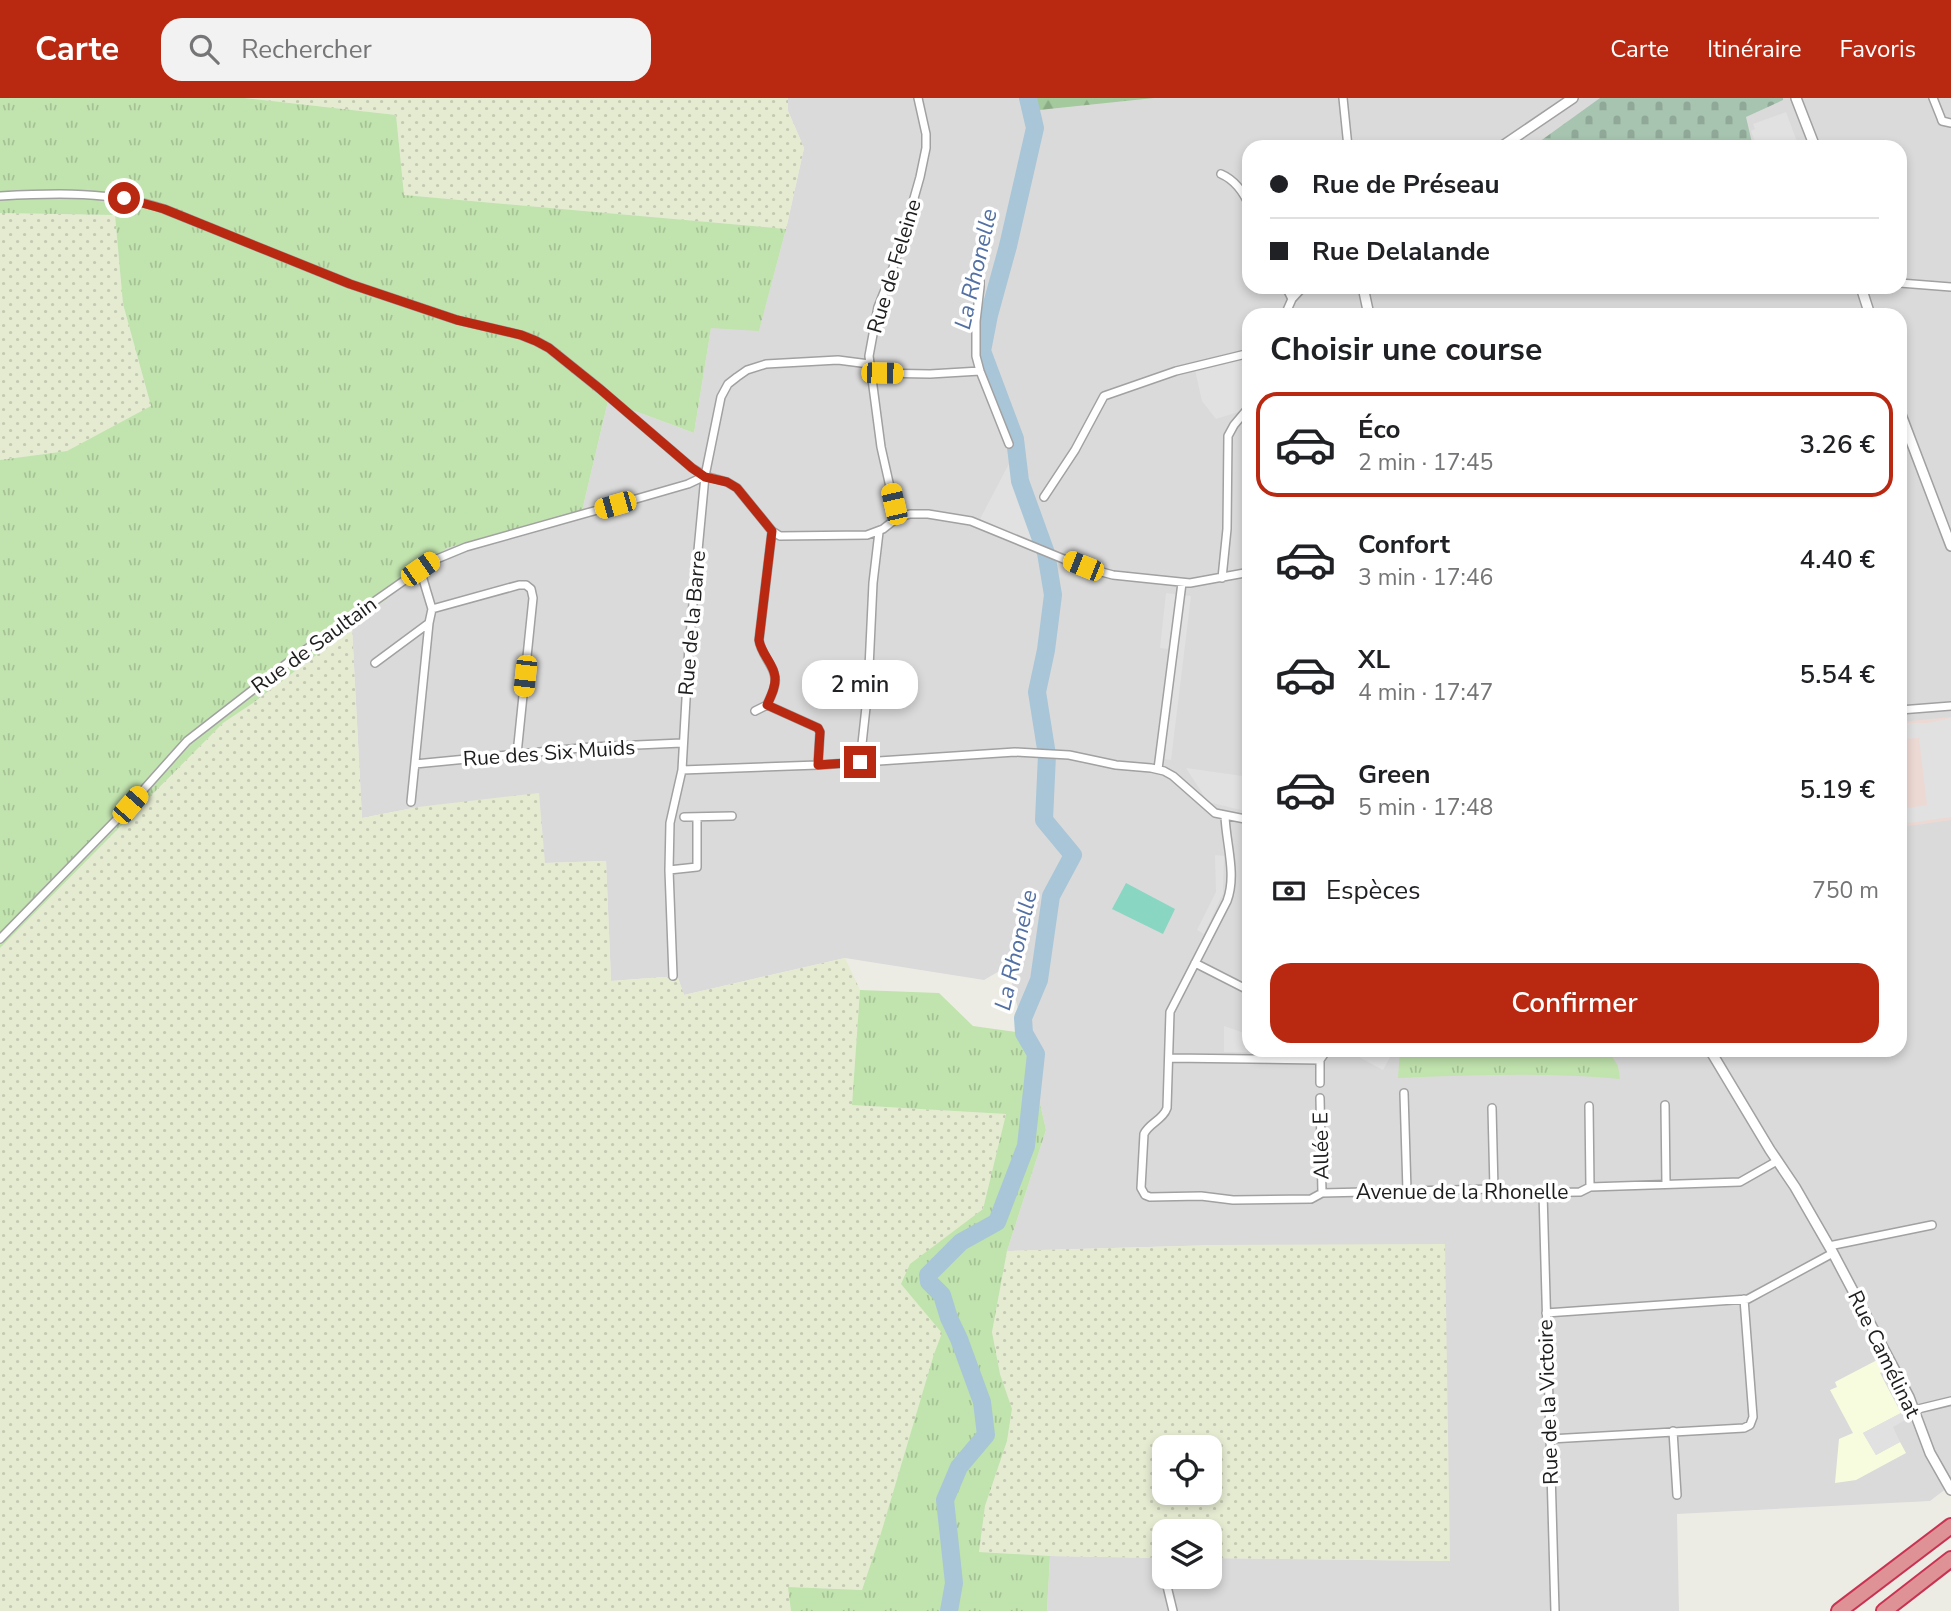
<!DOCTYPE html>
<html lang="fr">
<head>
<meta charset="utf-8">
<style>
  body { margin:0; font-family:"Nunito Sans",sans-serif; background:#f2f2f2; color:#202124; height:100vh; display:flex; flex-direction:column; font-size:26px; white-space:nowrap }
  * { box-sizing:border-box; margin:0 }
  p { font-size:23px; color:#757577 }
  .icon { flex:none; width:38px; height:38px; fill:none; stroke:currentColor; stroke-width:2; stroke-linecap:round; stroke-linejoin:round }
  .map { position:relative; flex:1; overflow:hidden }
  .sheet { position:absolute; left:1242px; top:210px; width:665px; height:749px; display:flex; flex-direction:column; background:#fff; border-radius:21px; box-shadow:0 4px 10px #0003 }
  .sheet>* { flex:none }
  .top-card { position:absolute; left:1242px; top:42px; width:665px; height:154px; border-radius:21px; box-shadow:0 4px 10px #0003; display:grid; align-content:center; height:154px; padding:0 28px; background:#fff }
  .buttons { position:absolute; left:1152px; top:1337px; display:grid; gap:14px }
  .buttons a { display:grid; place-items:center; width:70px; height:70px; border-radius:14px; background:#fff; box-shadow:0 4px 10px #0003; font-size:35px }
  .end { position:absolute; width:32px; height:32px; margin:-16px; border:9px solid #b92912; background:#fff; box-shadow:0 0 0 4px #fff }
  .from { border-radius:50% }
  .bubble { position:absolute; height:49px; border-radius:21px; background:#fff; box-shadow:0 4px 10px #0003; font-size:23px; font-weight:600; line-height:49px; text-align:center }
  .car { position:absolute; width:21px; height:42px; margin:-21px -10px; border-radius:9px; box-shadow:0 0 5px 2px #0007; background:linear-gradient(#f5c518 24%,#345 0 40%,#f5c518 0 76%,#345 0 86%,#f5c518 0) }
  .top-card b { display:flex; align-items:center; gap:24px; height:66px; font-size:26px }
  .top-card b+b { border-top:2px solid #e0e0e0 }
  .top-card i { width:18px; height:18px; background:#202124 }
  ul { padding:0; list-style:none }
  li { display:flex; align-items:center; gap:21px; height:105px; margin:0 14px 10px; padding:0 14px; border:4px solid transparent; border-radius:21px }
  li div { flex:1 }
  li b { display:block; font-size:26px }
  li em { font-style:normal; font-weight:600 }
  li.on { border-color:#b92912 }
  li>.icon { width:63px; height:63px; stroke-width:1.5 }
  h2 { padding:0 28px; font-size:32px; line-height:84px }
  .pay { display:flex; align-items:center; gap:18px; height:77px; padding:0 28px; font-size:26px }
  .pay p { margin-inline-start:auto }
  .primary-button { display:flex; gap:14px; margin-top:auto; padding:14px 28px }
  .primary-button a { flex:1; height:80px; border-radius:21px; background:#b92912; color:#fff; font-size:28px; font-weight:600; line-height:80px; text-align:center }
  header { display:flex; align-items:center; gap:42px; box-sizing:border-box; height:98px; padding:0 35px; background:#b92912; color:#fff }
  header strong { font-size:33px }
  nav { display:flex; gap:38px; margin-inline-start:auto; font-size:24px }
  .search { width:490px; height:63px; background:#f2f2f2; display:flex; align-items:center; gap:18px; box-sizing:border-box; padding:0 24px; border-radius:21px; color:#757577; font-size:26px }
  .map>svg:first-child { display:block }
  .residential { fill:#dbdada; fill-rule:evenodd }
  .commercial { fill:#edd9d4 }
  .education { fill:#f8fcdf }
  .farmland { fill:url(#farmland-dots); fill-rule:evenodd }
  .grass { fill:url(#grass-tufts) }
  .forest { fill:url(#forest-firs) }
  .cemetery { fill:url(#cemetery-stones) }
  .pitch { fill:#89d6c3 }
  .parking { fill:#e1e1e1 }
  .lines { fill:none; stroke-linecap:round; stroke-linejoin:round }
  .river { stroke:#a8c6d7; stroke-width:18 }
  .minor-casing { stroke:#a1a1a1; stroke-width:10 }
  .tertiary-casing { stroke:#a1a1a1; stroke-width:12 }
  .motorway-casing { stroke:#c93352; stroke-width:18 }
  .minor { stroke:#fff; stroke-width:7 }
  .tertiary { stroke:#fff; stroke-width:9 }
  .motorway { stroke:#de9296; stroke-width:14 }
  .route { stroke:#b92912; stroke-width:9 }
  .labels { text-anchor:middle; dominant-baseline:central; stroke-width:7; stroke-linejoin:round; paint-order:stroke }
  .street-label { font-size:21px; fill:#1d1d1d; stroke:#fff }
  .water-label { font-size:23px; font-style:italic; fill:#5270a4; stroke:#fff }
</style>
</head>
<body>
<header>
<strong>Carte</strong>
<div class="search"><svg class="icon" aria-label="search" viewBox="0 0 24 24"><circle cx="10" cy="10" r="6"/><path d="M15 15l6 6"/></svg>Rechercher</div>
<nav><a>Carte</a><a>Itinéraire</a><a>Favoris</a></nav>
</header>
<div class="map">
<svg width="1951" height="1513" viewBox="0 0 1951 1513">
  <defs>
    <pattern id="farmland-dots" width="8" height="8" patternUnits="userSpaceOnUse" patternTransform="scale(1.75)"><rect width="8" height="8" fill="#e5ebd1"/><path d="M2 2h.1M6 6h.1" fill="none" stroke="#c4c9b3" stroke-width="1.8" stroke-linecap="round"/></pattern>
    <pattern id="grass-tufts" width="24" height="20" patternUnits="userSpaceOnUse" patternTransform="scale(1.75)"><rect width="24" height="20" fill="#c1e3ae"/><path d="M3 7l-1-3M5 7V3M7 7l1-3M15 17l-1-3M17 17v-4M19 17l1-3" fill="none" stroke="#a5c295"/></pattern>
    <pattern id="forest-firs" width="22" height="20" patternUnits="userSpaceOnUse" patternTransform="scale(1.75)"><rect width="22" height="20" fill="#a3c99c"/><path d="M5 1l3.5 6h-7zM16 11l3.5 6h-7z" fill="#8cac86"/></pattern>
    <pattern id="cemetery-stones" width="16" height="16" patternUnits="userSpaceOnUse" patternTransform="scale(1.75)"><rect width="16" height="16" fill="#a7c4b0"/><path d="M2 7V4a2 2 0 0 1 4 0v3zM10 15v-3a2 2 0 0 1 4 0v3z" fill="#8fa897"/></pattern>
  </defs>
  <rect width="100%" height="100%" fill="#edece4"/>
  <path class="residential" d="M788,0H1951V1387L1930,1403L1677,1416L1679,1513H1047L1050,1458L1164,1460V1479H1209V1460L1450,1463L1218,1147L1007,1153L1046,1032L1008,868L984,882L845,860L684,897L678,880L664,879L611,883L606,763L545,765L418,709L362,720L352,530L447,450L582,413L608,303L694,335L711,229L759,232L786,131L804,50L788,13ZM1250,49H1900V189H1250ZM1250,217H1900V952H1250Z"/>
  <path class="commercial" d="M1951,619V722L1901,729V624Z"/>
  <path class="education" d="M1881,1260L1887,1271L1880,1275L1901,1315L1863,1335L1876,1357L1900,1344L1906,1355L1856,1382L1835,1385L1839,1341L1853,1335L1830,1292L1837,1289L1835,1284Z"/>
  <path class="farmland" d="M244,0H788V13L804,50L786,131L404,97L396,17Z
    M0,115L115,117L123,206L151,309L67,353L0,362Z
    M352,530L362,720L418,709L539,695L545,765L606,763L611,883L664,879L678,880L684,897L845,860L860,892L852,1007L1006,1016L983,1111L911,1166L943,1235L934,1256L881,1435L862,1492L789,1489L791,1513H0V850L223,625L253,605Z
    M1445,1146L1450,1463L1209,1460V1433H1164V1460L1050,1458L979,1454L985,1408L1007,1343L1012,1312L1000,1276L992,1234L1007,1153L1218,1147ZM1164,1349H1209V1395H1164Z"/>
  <path class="grass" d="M0,0H244L396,17L404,97L786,131L759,233L711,230L694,335L608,303L582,413L447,450L352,530L253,605L223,625L0,850V362L67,353L151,308L123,206L115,117L0,115Z
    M860,892L939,895L973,928L1024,935L1046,1032L1007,1153L992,1234L1000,1276L1012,1311L1007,1343L985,1408L979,1454L1050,1458L1047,1513H791L788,1489L862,1492L881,1435L934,1256L942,1235L901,1186L910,1166L983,1111L1006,1016L852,1007Z
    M1400,952H1608L1618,968L1620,981C1547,974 1471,977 1398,980Z"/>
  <path class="forest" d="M1036,0H1154L1039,12Z"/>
  <path class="cemetery" d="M1600,0H1783V2L1746,19L1753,49H1532Z"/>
  <path class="pitch" d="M1126,785L1175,811L1163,836L1112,811Z"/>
  <path class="parking" d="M1786,14L1799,49H1757L1751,33L1755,31L1753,26Z
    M1249,258V303L1241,313L1216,321L1202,303L1195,272Z
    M1012,360L1017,385L1036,444L980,421Z
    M1166,495L1191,498L1171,662L1163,661L1176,552L1160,550Z
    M1951,620V719L1901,726V711L1927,707L1919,640L1901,641V625H1928Z
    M1186,670L1249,679V714L1208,704Z
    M1215,757L1224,758L1223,795L1204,836L1197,832L1216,794Z
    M1224,928L1247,936V954H1224Z
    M1346,952H1387L1392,955L1383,972Z
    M1901,1315L1905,1322L1893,1329L1900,1344L1876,1357L1863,1335Z"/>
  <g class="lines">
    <path class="river" d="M949,1513L954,1485L945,1402L959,1369L986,1337L982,1304L959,1241L949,1220L942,1197L929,1184L928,1177L961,1144L997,1124L1026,1048L1036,956L1024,935L1023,920L1039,882L1051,798L1073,757L1044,722L1047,657L1037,594L1046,552L1053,497L1046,455L1020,383L1015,341L982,253L989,217L1008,148L1035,30L1028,0"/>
    <g class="minor-casing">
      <path id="minor" d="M1343,0L1348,49
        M1933,0L1941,20L1942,23L1951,25
        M1221,76C1235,82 1244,95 1250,109
        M0,98C55,95 112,93 164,111L350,186L457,222L521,237L536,243L549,250L600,291L692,370L705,378L727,384L737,390L772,433L780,438L867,437L883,431L897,420L910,416H928L971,423L1083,469L1113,477L1190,485L1250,474
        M980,160V189L976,223V258L980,273L1009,346
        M1900,185L1951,189
        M1286,189L1292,201
        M1285,217L1292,201L1303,189
        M872,275L930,276L980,273
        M1044,399L1075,352L1104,298L1176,273L1250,255
        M897,420L881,349L869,258L878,209L890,179L905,132L920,79L926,50V36L918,0
        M772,433L759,542C761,558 777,569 775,585C774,593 770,600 767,607L818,630L820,634L818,667
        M1222,480L1227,431L1228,338L1234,327L1250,308
        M432,511L519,487H526L531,491L533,500L517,656
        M375,565L429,525L432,511L420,471
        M1900,612L1951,608
        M755,613L767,607
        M860,664L868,591L873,485L879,434
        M415,666L591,649L682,645
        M1158,671L1182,485
        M682,672L818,667L1015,654L1069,657L1116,667L1151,670L1164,673L1173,678L1215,715L1250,722
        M411,704L429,525
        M1225,718C1226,746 1237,776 1227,803L1170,914L1167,1010C1163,1022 1149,1025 1144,1036L1141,1090L1145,1097L1150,1099L1201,1098L1233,1102L1311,1101L1322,1095L1494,1091L1503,1095L1580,1094L1590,1089L1740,1084L1777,1063
        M684,719L732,718
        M669,772L697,769V719
        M0,841L120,718L187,643L295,559L432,463L466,449L601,411L688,386L705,378
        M1195,865L1250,893
        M673,878L669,772L670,725L682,672L689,548L705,378L721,299L728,286L737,279L747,272L766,266L838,262L869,266
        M1169,960L1320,962
        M1320,985V962L1327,952
        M1404,995L1407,1093
        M1320,1000L1322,1095
        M1665,1007L1666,1086
        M1589,1008L1590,1089
        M1492,1010L1494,1091
        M1543,1095L1555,1513
        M1829,1148L1932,1127
        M1546,1215L1748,1201L1833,1155
        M1914,1312L1951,1303
        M1673,1333L1677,1397
        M1550,1341L1744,1330L1750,1327L1753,1319L1744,1201
        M1166,1484L1173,1513"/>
    </g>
    <g class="tertiary-casing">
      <path id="tertiary" d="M1796,0L1815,49
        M1501,49L1573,0
        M1363,189L1369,217
        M1861,189L1870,217
        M1900,314L1951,448
        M1710,952L1770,1052L1795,1089L1833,1155L1909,1299L1930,1355L1951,1392"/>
    </g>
    <g class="motorway-casing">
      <path id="motorway" d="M1839,1513L1951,1428
        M1884,1513L1951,1461"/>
    </g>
    <use href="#minor" class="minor"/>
    <use href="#tertiary" class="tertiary"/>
    <use href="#motorway" class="motorway"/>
  </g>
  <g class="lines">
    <path class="route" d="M124,100L164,111L350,186L457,222L521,237L536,243L549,250L600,291L692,370L705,379L727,384L737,390L772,433L759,542C761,556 774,566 775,579C776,589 771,598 767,607L818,630L820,634L818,667L860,664"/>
  </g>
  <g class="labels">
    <g class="street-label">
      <text transform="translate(894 168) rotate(-73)">Rue de Feleine</text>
      <text transform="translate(692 525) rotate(-85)">Rue de la Barre</text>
      <text transform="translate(314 547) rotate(-36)">Rue de Saultain</text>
      <text transform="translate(549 655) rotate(-4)">Rue des Six Muids</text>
      <text transform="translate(1321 1048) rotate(-91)">Allée E</text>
      <text x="1462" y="1094">Avenue de la Rhonelle</text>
      <text transform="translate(1884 1256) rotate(64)">Rue Camélinat</text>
      <text transform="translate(1548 1304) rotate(-92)">Rue de la Victoire</text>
    </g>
    <g class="water-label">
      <text transform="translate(976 171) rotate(-77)">La Rhonelle</text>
      <text transform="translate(1016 852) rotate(-77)">La Rhonelle</text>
    </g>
  </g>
</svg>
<div class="buttons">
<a><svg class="icon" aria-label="locate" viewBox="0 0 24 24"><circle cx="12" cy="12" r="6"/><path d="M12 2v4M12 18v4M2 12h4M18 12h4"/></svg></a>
<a><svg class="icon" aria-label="layers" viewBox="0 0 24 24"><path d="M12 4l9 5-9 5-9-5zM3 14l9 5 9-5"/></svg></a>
</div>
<i class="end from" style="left:124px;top:100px"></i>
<i class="end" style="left:860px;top:664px"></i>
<div class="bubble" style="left:802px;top:562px;width:116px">2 min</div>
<i class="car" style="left:882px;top:275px;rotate:91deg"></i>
<i class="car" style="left:894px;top:406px;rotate:347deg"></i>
<i class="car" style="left:615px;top:407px;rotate:254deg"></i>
<i class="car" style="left:1083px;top:468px;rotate:292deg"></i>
<i class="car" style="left:420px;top:471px;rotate:55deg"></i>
<i class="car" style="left:525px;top:578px;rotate:186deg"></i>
<i class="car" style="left:130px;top:707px;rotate:41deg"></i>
<div class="top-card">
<b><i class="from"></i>Rue de Préseau</b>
<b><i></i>Rue Delalande</b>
</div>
<section class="sheet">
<h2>Choisir une course</h2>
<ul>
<li class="on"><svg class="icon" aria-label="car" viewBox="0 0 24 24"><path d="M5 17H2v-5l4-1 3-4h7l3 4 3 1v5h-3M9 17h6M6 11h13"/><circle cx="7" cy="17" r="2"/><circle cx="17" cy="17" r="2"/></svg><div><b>Éco</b><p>2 min · 17:45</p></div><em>3.26 €</em></li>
<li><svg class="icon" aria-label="car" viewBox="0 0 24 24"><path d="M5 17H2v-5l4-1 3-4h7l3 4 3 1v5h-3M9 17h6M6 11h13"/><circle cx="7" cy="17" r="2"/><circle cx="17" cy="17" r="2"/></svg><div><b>Confort</b><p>3 min · 17:46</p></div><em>4.40 €</em></li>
<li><svg class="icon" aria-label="car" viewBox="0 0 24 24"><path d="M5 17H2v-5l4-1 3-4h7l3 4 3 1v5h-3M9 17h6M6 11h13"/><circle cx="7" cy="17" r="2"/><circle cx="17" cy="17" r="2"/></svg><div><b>XL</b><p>4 min · 17:47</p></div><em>5.54 €</em></li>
<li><svg class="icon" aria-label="car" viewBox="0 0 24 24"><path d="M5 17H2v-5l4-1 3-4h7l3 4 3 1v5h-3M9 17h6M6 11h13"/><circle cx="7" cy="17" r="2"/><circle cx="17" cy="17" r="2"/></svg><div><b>Green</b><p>5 min · 17:48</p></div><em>5.19 €</em></li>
</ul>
<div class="pay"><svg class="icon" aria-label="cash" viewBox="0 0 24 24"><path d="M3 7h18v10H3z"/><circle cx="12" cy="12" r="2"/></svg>Espèces<p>750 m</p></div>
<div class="primary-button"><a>Confirmer</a></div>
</section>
</div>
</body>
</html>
